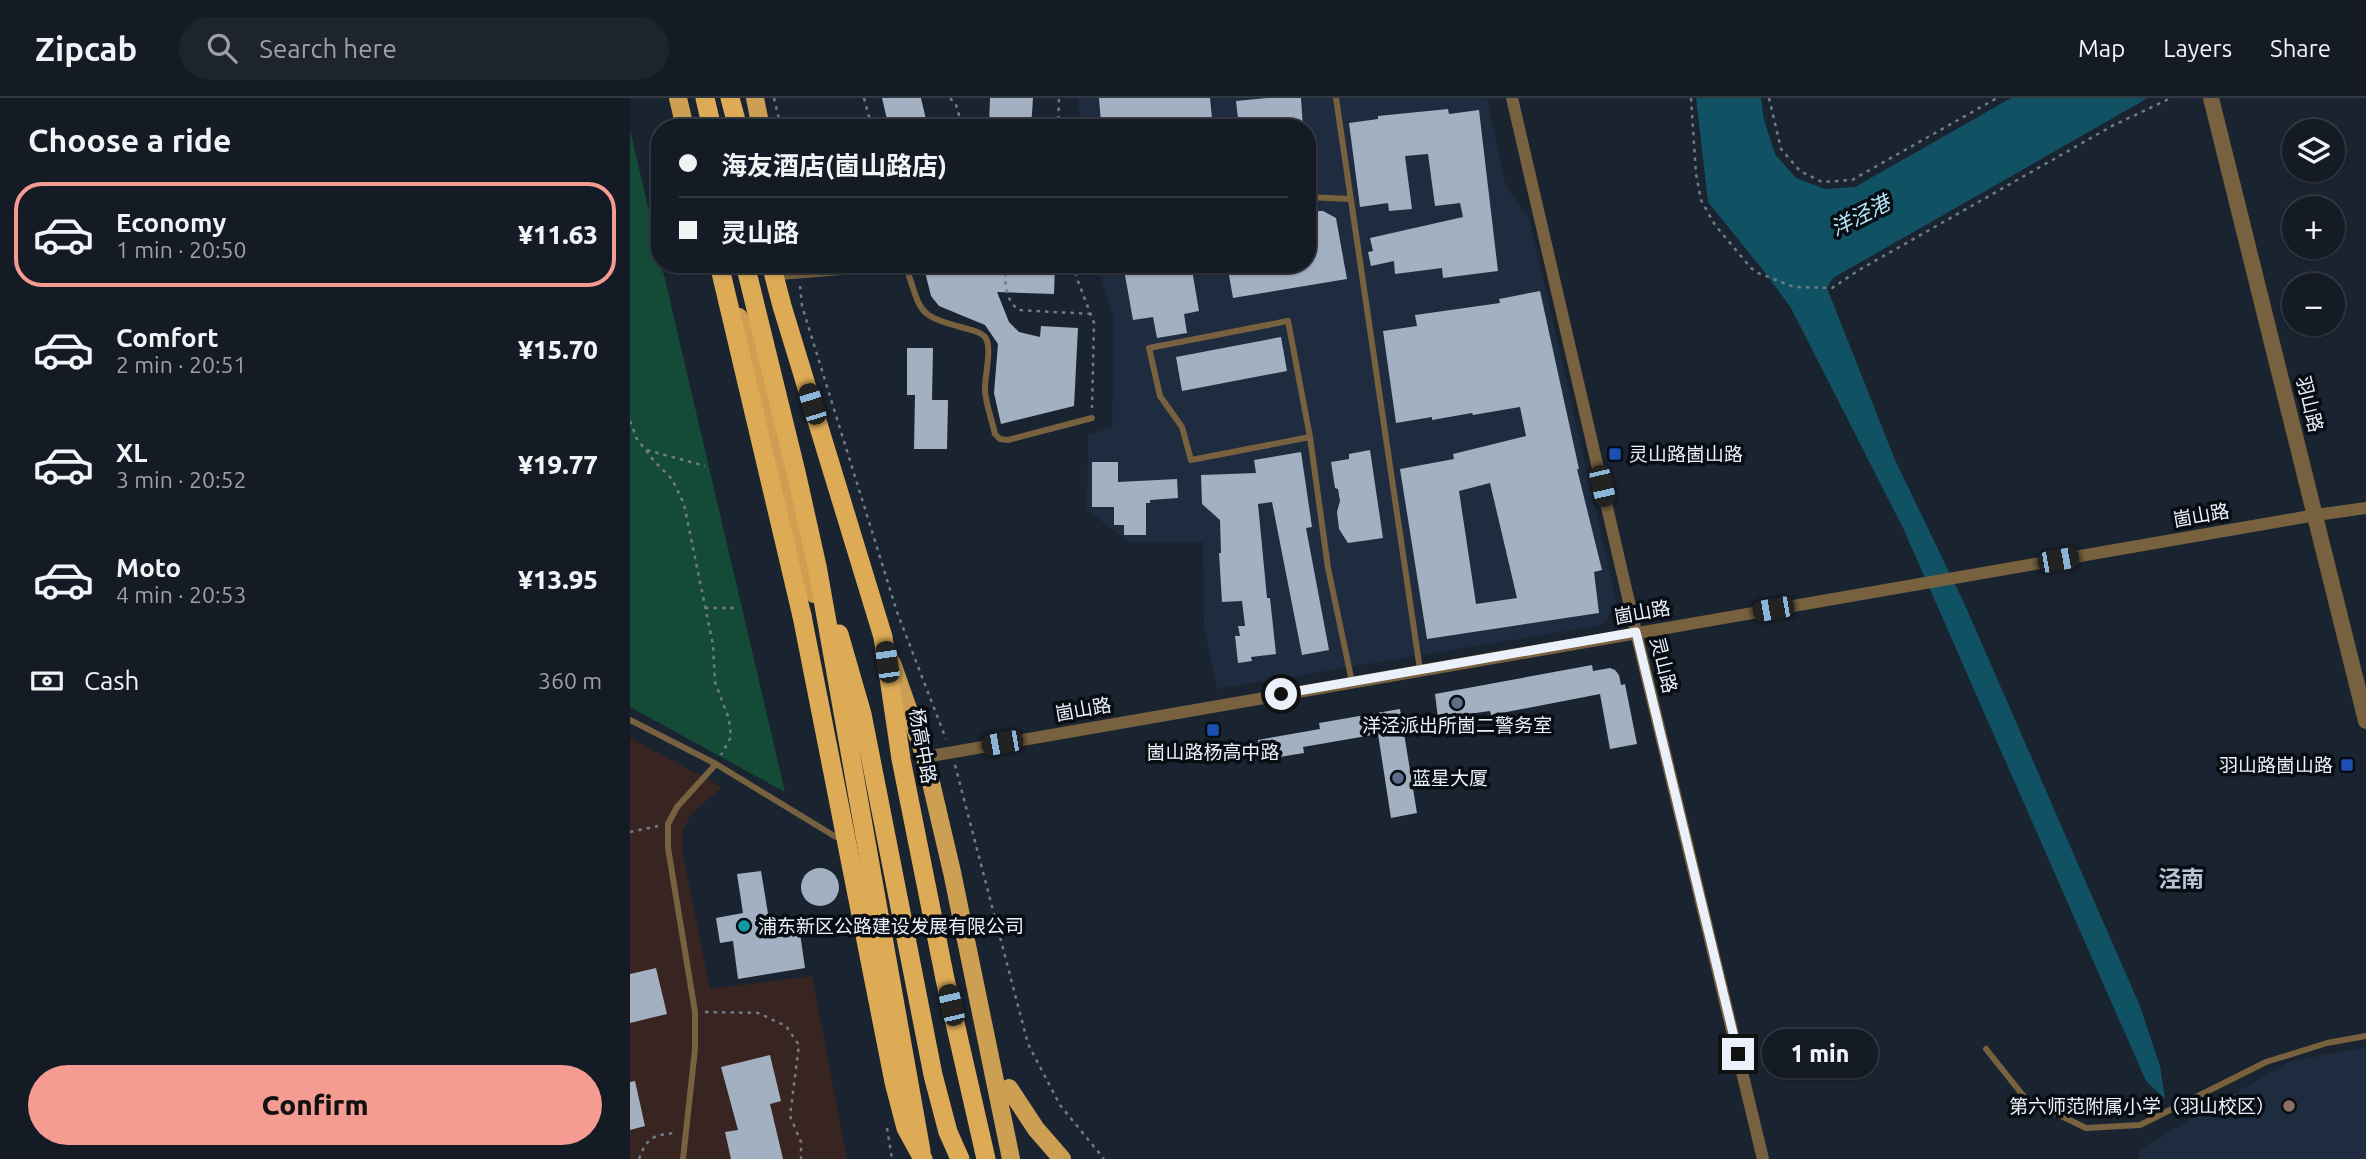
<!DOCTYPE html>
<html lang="en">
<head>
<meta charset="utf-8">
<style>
  body { margin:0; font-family:Ubuntu,"Noto Sans SC",sans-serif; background:#1d242d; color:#f1f3f6; height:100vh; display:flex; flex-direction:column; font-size:26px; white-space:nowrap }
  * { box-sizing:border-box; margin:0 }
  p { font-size:23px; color:#9da1a7 }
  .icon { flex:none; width:38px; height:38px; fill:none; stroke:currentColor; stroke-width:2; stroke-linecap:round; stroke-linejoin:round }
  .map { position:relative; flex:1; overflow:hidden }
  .side { display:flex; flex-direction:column; background:#141b25; width:630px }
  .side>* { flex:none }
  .guide { position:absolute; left:21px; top:21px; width:665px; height:154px; border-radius:28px; box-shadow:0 2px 5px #0004,0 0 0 2px #333942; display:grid; align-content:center; height:154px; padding:0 28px; background:#141b25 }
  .controls { position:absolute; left:1652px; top:21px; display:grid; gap:14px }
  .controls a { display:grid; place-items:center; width:63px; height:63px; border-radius:50%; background:#141b25; box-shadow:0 2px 5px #0004,0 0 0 2px #333942; font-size:35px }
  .end { position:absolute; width:32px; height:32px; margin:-16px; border:9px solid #ebf1fb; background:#111; box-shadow:0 0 0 4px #111 }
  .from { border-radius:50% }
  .bubble { position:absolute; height:49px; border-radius:24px; background:#141b25; box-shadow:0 2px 5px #0004,0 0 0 2px #333942; font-size:23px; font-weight:800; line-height:49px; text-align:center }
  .car { position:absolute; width:21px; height:42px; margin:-21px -10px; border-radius:9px; box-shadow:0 0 5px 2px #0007; background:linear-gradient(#222 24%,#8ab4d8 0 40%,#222 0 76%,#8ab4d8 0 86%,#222 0) }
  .guide b { display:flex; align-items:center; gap:24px; height:66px; font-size:26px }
  .guide b+b { border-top:2px solid #333942 }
  .guide i { width:18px; height:18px; background:#f1f3f6 }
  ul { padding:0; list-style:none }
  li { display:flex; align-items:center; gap:21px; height:105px; margin:0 14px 10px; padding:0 14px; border:4px solid transparent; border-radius:28px }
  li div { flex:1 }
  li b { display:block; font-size:26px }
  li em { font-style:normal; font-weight:800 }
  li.selected { border-color:#f59c92 }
  li>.icon { width:63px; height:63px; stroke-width:1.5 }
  h2 { padding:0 28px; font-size:32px; line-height:84px }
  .pay { display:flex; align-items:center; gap:18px; height:77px; padding:0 28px; font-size:26px }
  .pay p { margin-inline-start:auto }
  .action { display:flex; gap:14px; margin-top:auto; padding:14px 28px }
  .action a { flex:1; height:80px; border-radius:42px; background:#f59c92; color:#111; font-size:28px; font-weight:800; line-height:80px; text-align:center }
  header { display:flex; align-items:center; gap:42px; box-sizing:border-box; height:98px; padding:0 35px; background:#141b25; border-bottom:2px solid #333942 }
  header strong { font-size:33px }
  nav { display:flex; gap:38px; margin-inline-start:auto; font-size:24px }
  .search { width:490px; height:63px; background:#1d242d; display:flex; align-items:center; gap:18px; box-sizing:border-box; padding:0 24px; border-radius:38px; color:#9da1a7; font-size:26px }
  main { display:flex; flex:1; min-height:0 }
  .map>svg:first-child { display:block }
  .commercial { fill:#382521 }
  .built { fill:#1f2c3f }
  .green { fill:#144b37 }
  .water { fill:#105163 }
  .building { fill:#a3b0c2; fill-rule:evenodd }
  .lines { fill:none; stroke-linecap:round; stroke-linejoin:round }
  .path { stroke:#727a86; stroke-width:2.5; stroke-dasharray:3.5 5; stroke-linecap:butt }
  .service { stroke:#77613e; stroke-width:6 }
  .minor { stroke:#77613e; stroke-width:12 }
  .tertiary { stroke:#77613e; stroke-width:16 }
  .primary { stroke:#cc9f52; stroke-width:18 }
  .trunk { stroke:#ddab56; stroke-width:19 }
  .primary-bridge { stroke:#cc9f52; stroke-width:18 }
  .trunk-bridge { stroke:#ddab56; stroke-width:19 }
  .route { stroke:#ebf1fb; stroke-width:9 }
  .transit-dot { fill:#1a4fb4; stroke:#080d13; stroke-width:2.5 }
  .service-dot { fill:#5c6f8a; stroke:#080d13; stroke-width:2.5 }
  .culture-dot { fill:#0f9aa8; stroke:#080d13; stroke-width:2.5 }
  .education-dot { fill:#8d6e63; stroke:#080d13; stroke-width:2.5 }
  .labels { text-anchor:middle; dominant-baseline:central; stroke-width:7; stroke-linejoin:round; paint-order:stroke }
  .street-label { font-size:19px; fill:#ebf1fb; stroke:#080d13 }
  .poi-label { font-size:19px; fill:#ebf1fb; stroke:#080d13; text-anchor:start }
  .water-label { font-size:21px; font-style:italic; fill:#b5e9fb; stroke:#080d13 }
  .quarter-label { font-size:23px; font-weight:bold; fill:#b6c4d6; stroke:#080d13 }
</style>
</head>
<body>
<header>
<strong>Zipcab</strong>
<div class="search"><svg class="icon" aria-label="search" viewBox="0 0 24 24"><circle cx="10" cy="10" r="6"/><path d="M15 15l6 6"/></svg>Search here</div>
<nav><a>Map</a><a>Layers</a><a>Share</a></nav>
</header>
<main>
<section class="side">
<h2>Choose a ride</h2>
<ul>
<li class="selected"><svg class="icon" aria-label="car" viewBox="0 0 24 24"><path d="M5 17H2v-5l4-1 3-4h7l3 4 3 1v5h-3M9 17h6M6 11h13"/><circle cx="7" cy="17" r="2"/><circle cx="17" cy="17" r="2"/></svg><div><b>Economy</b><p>1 min · 20:50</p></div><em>¥11.63</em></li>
<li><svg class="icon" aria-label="car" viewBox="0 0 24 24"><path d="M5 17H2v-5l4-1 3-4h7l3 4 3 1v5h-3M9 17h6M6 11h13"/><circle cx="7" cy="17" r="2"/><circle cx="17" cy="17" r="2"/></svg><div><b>Comfort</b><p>2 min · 20:51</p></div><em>¥15.70</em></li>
<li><svg class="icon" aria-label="car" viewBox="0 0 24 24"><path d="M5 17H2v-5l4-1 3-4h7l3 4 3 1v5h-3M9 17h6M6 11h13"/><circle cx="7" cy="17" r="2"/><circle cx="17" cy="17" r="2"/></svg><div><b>XL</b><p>3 min · 20:52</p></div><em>¥19.77</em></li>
<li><svg class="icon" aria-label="car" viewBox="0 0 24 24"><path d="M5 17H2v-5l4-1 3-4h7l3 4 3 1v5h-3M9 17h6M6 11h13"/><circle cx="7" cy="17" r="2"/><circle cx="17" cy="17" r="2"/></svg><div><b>Moto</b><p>4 min · 20:53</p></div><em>¥13.95</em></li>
</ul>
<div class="pay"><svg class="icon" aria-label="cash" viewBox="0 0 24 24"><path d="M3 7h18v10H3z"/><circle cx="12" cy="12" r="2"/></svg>Cash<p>360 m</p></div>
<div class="action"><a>Confirm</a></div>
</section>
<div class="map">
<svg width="1736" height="1061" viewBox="0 0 1736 1061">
  <rect width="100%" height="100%" fill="#1a2431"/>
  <path class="commercial" d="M0,640L92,689L61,716L53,732L52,751L80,891L182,878L217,1061H0Z"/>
  <path class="built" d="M448,0H857L876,89L899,119L987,506L972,527L587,591L574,529L573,444H499L457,412L458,337L482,329L484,222L467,166H677V30H451Z
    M1736,949V1061H1510L1507,1053L1658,964Z"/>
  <path class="green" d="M0,32L155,694L0,609Z"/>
  <path class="water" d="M1066,0H1131L1134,22L1145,56L1166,80L1195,91L1225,89L1381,0H1518L1203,180L1197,190L1265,362L1334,505L1510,908L1530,968L1535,1001L1516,983L1273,430L1161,210L1133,172L1078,104Z"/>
  <path class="building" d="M252,0H291L298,30H259Z
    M360,0H403L401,30H359Z
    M469,0H580L583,30H491L490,23L471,25Z
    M637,0H671L673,30H609L606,3Z
    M818,11L819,16L849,12L868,173L813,180L812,170L765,176L764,163L741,168L738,154L743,153L740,140L833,119L830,105L805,108L798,56L775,58L782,111L759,113L758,105L730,109L719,25L748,21V18Z
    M677,113H693L706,120L717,181L603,200L597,166H677Z
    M293,166H425L424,196L367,194L379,224L389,234L410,239L411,228L448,230L444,308L371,326L364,295L368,246L355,227L309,208L301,198Z
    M493,166H561L569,213L554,216L557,235L527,240L523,219L503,222Z
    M910,193L949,371H947L972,472L964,474L969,515L797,541L770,371L824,361L823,356L896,338L890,309L843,317L842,315L802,322V319L766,325L753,233L787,228L785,217L870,205L869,201ZM860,385L887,500L846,506L829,393Z
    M651,239L657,273L552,293L546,259Z
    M277,250H303L302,302H318L317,351H284L285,297H277Z
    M740,352L753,440L718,445L709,431L707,414L710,403L708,391L705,390L701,364L719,361V356Z
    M671,354L682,429L676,430L699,552L672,557L642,404L628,406L637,500H640L646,556L621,559L622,563L608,565L605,538H610L608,528H615L612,503L592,504L589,455H591L590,422L572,406L571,377L626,375L624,362Z
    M462,364H488V384L547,381L548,400L520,402V405H516V437H494V427H484V409H462Z
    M962,567L963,573L980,570L985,572L989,577L991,587L995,586L1007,646L980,651L970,596L861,617L860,613L808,620L805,596Z
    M770,611L787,715L761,720L748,636L673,649L674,655L631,662L628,642L690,631L689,625Z
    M171 789a19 19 0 1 1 38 0a19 19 0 1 1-38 0Z
    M131,773L142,840L170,835L175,870L108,881L103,843L90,845L86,820L113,815L107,776Z
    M26,870L37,916L0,925V876Z
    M140,957L151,1003L140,1006L153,1061H101L95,1034L108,1032L91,969Z
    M5,983L15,1028L0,1032V984Z"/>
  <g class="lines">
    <path class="path" d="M144,0L151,30
      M234,0L242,30
      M320,0L326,7L333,30
      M1061,0L1066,76L1071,102L1085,127L1121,170L1128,175L1164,189L1202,190L1229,172L1482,28L1541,0
      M1139,0L1151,51L1170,73L1192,84L1222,82L1367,0
      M428,30L429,0
      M376,166C375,185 374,199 388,212L461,216
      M447,166L446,178L464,225L462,310
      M170,188L172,208L267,514L316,641
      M0,323L7,341L25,364L42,381L54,406L83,547L85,584L99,621L101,639L91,657
      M17,352L75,368
      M75,510H104
      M325,667L398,946L430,1007L474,1061
      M0,734L28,728
      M75,914L128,915L156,928L169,947L160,1018L171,1044V1061
      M257,1030L262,1061
      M9,1061C17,1039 23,1037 46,1035"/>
    <path class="service" d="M706,0L790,572
      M677,99L721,101
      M149,179L276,169C292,215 286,217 334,230C341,232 350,233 355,239C363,249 354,280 355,293C356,307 362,322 365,336L370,341L378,342L462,320
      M680,339L561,362L552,329L530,298L519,250L658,223L680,339L698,470L722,584
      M0,622L86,666L206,739L214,737
      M1356,951L1396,1001L1456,1030L1510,1027L1636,964L1697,945L1736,938
      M53,1061L65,951V914L38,750V726L47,709L86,666"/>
    <path class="minor" d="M882,0L1006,534L1133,1061
      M295,659L1686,417L1736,410"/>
    <path class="tertiary" d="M1581,0L1736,623"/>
    <path class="primary" d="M48,0L55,30
      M125,0L131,30
      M109,219L125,267L184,496
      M262,565L295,659L322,774L381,1061"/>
    <path class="trunk" d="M75,0L82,30
      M100,0L108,30
      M89,166L172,518
      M115,166L166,374L187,468L291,1053
      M141,166L152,208L253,539L271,661L315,881L356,1061
      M209,536L232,616L303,977L318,1034L330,1061"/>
    <path class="primary-bridge" d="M379,990L406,1031L432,1061"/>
    <path class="trunk-bridge" d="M172,518L264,984L276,1030L293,1061"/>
  </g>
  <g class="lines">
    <path class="route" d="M651,596L1006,534L1108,956"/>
  </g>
  <g class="transit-dot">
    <rect x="978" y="349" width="14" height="14" rx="3.5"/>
    <rect x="576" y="625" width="14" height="14" rx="3.5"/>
    <rect x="1710" y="660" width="14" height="14" rx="3.5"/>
  </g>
  <g class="service-dot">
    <circle cx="827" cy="605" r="7"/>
    <circle cx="768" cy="680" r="7"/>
  </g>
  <circle class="culture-dot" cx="114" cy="828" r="7"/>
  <circle class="education-dot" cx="1659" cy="1008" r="7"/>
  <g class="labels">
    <g class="street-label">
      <text transform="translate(1680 306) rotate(76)">羽山路</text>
      <text transform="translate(1571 417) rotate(-10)">崮山路</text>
      <text transform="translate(1012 514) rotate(-10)">崮山路</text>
      <text transform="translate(1034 567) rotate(76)">灵山路</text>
      <text transform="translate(453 611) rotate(-10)">崮山路</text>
      <text transform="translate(293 648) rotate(80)">杨高中路</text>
    </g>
    <g class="poi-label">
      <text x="999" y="356">灵山路崮山路</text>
      <text x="827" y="627" text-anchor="middle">洋泾派出所崮二警务室</text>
      <text x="583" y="654" text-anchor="middle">崮山路杨高中路</text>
      <text x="1703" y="667" text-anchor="end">羽山路崮山路</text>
      <text x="782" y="680">蓝星大厦</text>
      <text x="128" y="828">浦东新区公路建设发展有限公司</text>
      <text x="1645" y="1008" text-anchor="end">第六师范附属小学（羽山校区）</text>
    </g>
    <g class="water-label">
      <text transform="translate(1230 117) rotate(-27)">洋泾港</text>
    </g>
    <g class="quarter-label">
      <text x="1551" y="780">泾南</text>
    </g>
  </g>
</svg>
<div class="controls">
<a><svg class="icon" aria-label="layers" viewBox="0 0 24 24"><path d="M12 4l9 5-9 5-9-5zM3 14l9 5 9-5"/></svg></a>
<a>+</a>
<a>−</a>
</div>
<i class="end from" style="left:651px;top:596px"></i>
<i class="end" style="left:1108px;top:956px"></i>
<div class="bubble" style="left:1132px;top:931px;width:116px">1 min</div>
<i class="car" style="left:182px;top:306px;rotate:343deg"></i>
<i class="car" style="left:972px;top:388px;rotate:167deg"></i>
<i class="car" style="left:1428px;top:462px;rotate:80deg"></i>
<i class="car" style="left:1143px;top:511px;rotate:260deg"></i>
<i class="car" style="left:257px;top:564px;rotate:352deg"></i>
<i class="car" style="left:372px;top:645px;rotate:260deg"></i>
<i class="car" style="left:321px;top:907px;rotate:347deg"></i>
<div class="guide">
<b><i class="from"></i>海友酒店(崮山路店)</b>
<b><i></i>灵山路</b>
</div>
</div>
</main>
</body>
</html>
